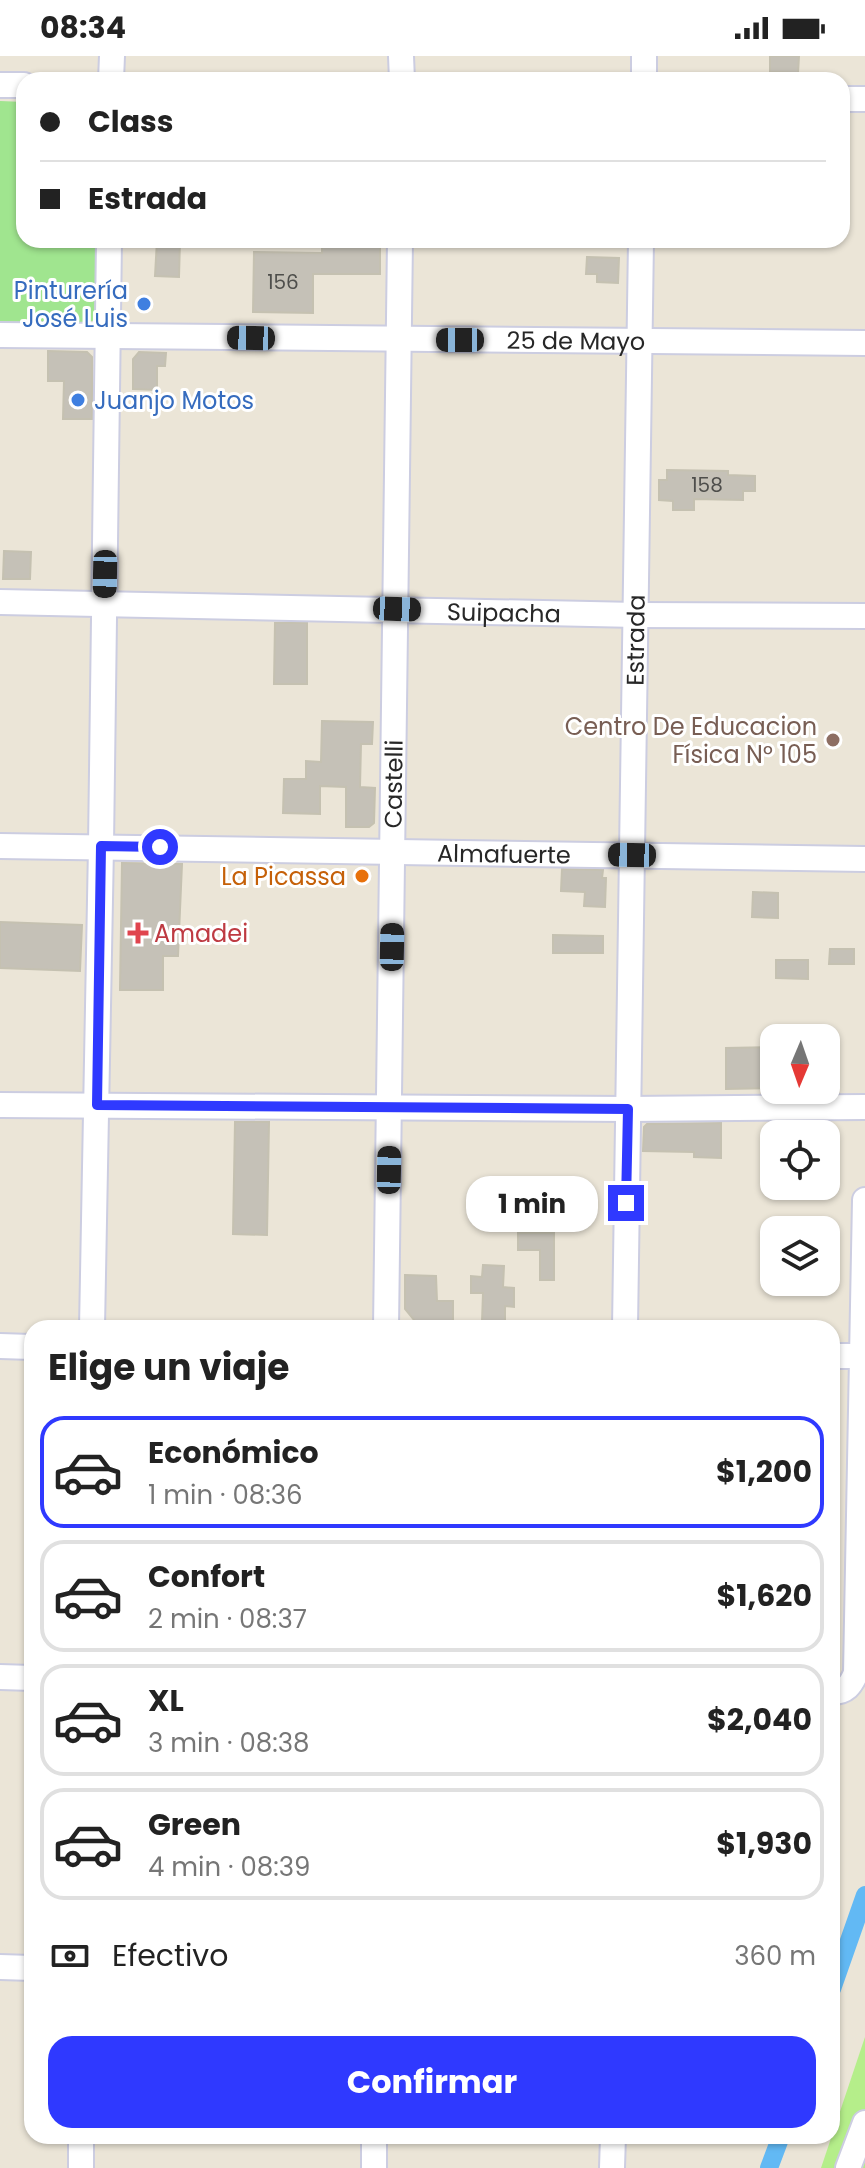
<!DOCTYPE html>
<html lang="es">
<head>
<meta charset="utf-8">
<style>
  body { margin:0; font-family:Poppins,sans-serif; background:#f2f2f2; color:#222; height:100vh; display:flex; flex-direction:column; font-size:30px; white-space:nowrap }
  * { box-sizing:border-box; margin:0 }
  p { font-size:26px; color:#767676 }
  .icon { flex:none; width:44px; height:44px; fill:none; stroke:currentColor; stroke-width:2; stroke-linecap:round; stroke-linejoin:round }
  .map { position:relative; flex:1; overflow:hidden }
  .drawer { position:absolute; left:24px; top:1264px; width:816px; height:824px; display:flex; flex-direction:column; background:#fff; border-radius:24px; box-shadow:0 2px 6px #0004 }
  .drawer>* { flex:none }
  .banner { position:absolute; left:16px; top:16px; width:834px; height:176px; border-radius:24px; box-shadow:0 2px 6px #0004; display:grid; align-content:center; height:176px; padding:0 24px; background:#fff }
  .needle { width:52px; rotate:182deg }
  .fabs { position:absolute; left:760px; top:968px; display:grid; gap:16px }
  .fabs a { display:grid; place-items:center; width:80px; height:80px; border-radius:16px; background:#fff; box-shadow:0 2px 6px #0004; font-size:40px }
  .end { position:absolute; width:36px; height:36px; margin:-18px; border:10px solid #2f39ff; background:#fff; box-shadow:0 0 0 4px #fff }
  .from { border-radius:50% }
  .bubble { position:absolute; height:56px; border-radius:24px; background:#fff; box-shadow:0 2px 6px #0004; font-size:26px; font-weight:700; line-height:56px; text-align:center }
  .car { position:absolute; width:24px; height:48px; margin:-24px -12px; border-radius:10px; box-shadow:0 0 6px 2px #0007; background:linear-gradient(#222 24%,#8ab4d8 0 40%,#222 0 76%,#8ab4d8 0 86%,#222 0) }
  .banner b { display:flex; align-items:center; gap:28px; height:76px; font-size:30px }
  .banner b+b { border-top:2px solid #e0e0e0 }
  .banner i { width:20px; height:20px; background:#222 }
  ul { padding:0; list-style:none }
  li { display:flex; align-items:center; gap:24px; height:112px; margin:0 16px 12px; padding:0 8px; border:4px solid #e0e0e0; border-radius:24px }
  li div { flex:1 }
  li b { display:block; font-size:30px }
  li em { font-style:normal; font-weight:700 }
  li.on { border-color:#2f39ff }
  li>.icon { width:72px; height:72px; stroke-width:1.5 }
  h2 { padding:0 24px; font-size:36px; line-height:96px }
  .pay { display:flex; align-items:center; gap:20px; height:88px; padding:0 24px; font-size:30px }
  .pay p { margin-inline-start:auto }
  .action { display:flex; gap:16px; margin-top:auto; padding:16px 24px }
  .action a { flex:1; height:92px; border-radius:24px; background:#2f39ff; color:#fff; font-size:32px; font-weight:700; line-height:92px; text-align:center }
  .status { display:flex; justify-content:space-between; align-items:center; height:56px; padding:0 40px; background:#fff; direction:ltr }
  .status svg { height:22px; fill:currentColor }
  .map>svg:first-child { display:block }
  .green { fill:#a0e58f }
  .pitch { fill:#b5ee8a }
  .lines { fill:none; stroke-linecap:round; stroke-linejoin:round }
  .canal { stroke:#62b9f4; stroke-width:18 }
  .building { fill:#c5c1b7; stroke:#c5c1b1; stroke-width:2 }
  .minor-casing { stroke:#cccde1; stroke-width:28 }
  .minor { stroke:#fff; stroke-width:24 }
  .route { stroke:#2f39ff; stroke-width:10 }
  .shop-dot { fill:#3f7fe0; stroke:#fff; stroke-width:3 }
  .education-dot { fill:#8d6e63; stroke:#fff; stroke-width:3 }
  .food-dot { fill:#e8710a; stroke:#fff; stroke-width:3 }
  .health-dot { fill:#e0444e; stroke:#fff; stroke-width:3 }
  .labels { text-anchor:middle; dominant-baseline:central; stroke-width:6; stroke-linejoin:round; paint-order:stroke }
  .number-label { font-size:20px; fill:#4e4e4b }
  .shop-label { font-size:24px; fill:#366cbe; stroke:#fff; text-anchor:end }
  .street-label { font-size:24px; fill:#272727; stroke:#fff }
  .education-label { font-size:24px; fill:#785e54; stroke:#fff; text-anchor:end }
  .food-label { font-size:24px; fill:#c56008; stroke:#fff; text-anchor:end }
  .health-label { font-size:24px; fill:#be3a42; stroke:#fff; text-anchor:start }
</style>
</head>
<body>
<div class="status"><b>08:34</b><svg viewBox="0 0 49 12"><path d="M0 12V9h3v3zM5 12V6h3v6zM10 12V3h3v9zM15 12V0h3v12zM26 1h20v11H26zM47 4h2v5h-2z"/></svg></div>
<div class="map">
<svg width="865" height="2112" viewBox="0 0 865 2112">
  <rect width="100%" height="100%" fill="#ebe5d7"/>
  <path class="green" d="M0,45L24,46V184H101L98,257L95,264L86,267L0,266Z"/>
  <path class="pitch" d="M865,1981V2112H821Z"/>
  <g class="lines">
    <path class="canal" d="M832,1933L865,1839
      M769,2112L781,2080"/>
  </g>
  <path class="building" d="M770,0H799L798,17L770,16Z
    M157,184H180L179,221L155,220Z
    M322,187H380V218H313V257L253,256L254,196L322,197Z
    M587,201L619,202L618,227L597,226V218H586Z
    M48,295L87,296L92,301V363H63L64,325H48Z
    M139,296L166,297L165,310H157V334L133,333V303Z
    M667,414L728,415V419L755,420V435H743V444L694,443V454H673V445L659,444V424H667Z
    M4,495L31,496L30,523H3Z
    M275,567H307V628H274Z
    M322,665L373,666L372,688H361L360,731L375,732L374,767L369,771H346V731L320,730V758L283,757L284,723H306V705L321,706Z
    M122,807L182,808L178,900H163V934H120Z
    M562,813L603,814L602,822H606L605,851L584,850L585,836L561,835Z
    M753,836L778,837V862L752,861Z
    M0,866L82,869L80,915L0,912Z
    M553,879L603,880V897H553Z
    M830,893H854V908H829Z
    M776,904H808V923L776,922Z
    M771,991L772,1032L726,1033V992Z
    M235,1066H269L267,1179L233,1178Z
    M721,1067V1102L694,1101V1096L643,1095L644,1071L647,1068Z
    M518,1177H554V1224H540V1194H518Z
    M483,1209L504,1210L503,1231L514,1232V1251L505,1250V1267L482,1266L483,1237H471V1220L482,1221Z
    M405,1219L436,1220L437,1245H453V1270H419L405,1253Z"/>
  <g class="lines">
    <g class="minor-casing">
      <g id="minor">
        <path d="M401,0L402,24"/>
        <path d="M111,24L112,0"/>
        <path d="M644,24V0"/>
        <path d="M0,29H24"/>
        <path d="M842,43H865"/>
        <path id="s1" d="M0,279L865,287"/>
        <path id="s2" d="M0,546L637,559L865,560"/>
        <path id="s3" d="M0,790L865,803"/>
        <path d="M0,1049L628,1053L865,1051"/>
        <path d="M92,1272L101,790L109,184"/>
        <path id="s4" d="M386,1272L400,184"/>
        <path id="s5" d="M625,1272L641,184"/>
        <path d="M0,1290L32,1291"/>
        <path d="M832,1300H865"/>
        <path d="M0,1621L32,1622"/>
        <path d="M832,1636C846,1636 851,1629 856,1617L865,1144"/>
        <path d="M0,1911L32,1912"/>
        <path d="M81,2112V2080"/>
        <path d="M374,2112V2080"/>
        <path d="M612,2112L613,2080"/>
        <path d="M848,2112L865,2067"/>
      </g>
    </g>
    <use href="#minor" class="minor"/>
  </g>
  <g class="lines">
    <path class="route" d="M160,791L101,790L97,1049L628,1053L626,1147"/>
  </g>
  <g class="shop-dot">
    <circle cx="144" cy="248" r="8"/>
    <circle cx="78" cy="344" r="8"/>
  </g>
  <circle class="education-dot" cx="833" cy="684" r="8"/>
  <circle class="food-dot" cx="362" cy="820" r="8"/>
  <path class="health-dot" d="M134 865h8v8h8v8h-8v8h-8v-8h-8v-8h8z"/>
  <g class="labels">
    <g class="number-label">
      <text x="283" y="226">156</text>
      <text x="707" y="429">158</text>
    </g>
    <g class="shop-label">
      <text x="128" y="234">Pinturería<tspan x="128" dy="28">José Luis</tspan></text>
      <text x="94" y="344" text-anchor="start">Juanjo Motos</text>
    </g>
    <g class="street-label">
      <text stroke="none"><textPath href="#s1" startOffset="576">25 de Mayo</textPath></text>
      <text stroke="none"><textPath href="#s2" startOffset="504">Suipacha</textPath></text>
      <text stroke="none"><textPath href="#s5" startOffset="688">Estrada</textPath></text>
      <text stroke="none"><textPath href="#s4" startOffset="544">Castelli</textPath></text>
      <text stroke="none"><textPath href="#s3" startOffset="504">Almafuerte</textPath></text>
    </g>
    <g class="education-label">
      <text x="817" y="670">Centro De Educacion<tspan x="817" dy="28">Física N° 105</tspan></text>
    </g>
    <g class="food-label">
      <text x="346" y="820">La Picassa</text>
    </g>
    <g class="health-label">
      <text x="154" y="877">Amadei</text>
    </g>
  </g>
</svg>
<div class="fabs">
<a><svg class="needle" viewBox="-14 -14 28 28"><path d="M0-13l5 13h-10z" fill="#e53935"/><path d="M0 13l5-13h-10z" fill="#767676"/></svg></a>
<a><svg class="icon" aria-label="locate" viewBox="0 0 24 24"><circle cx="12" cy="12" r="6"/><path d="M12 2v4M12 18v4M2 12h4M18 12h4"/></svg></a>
<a><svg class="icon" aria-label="layers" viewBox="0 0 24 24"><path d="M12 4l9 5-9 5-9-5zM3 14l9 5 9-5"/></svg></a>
</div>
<i class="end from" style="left:160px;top:791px"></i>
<i class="end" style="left:626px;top:1147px"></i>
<div class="bubble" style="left:466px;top:1120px;width:132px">1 min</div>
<i class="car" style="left:251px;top:282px;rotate:271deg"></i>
<i class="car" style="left:460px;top:284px;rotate:270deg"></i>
<i class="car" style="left:105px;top:518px;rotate:181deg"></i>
<i class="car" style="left:397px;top:553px;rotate:92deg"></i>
<i class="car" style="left:632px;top:799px;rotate:271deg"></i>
<i class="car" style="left:392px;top:891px;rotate:1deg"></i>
<i class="car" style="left:389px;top:1114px;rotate:1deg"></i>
<div class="banner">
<b><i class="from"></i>Class</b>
<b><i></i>Estrada</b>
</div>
<section class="drawer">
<h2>Elige un viaje</h2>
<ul>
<li class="on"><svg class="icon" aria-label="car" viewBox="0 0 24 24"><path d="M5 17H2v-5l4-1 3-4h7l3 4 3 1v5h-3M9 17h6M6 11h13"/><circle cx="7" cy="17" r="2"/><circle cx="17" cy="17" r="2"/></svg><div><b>Económico</b><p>1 min · 08:36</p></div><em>$1,200</em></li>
<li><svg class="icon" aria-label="car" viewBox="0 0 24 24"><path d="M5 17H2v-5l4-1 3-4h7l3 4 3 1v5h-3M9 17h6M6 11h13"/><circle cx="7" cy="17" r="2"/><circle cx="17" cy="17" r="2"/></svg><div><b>Confort</b><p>2 min · 08:37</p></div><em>$1,620</em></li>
<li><svg class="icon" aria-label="car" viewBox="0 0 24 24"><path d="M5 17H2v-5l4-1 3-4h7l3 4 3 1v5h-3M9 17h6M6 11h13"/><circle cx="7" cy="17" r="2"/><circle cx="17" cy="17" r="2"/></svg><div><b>XL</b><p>3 min · 08:38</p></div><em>$2,040</em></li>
<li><svg class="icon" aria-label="car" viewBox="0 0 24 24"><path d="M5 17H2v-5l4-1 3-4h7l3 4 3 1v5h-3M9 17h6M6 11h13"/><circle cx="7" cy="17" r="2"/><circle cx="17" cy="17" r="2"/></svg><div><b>Green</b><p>4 min · 08:39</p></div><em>$1,930</em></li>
</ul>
<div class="pay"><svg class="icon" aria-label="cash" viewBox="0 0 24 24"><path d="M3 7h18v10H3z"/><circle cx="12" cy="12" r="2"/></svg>Efectivo<p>360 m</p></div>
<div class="action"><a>Confirmar</a></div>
</section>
</div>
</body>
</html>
